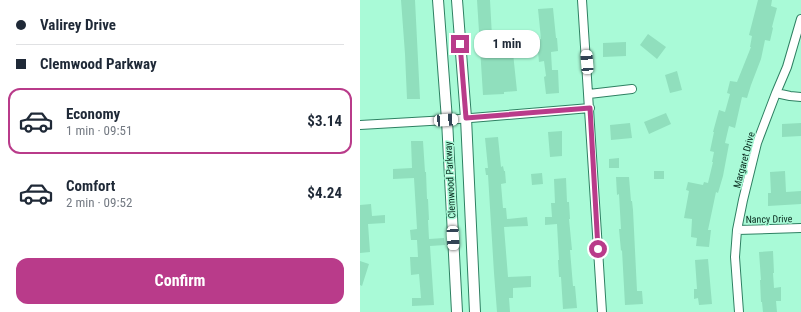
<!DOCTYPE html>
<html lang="en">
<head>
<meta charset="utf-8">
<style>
  body { margin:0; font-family:"Roboto Condensed",sans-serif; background:#f2f2f3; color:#1f2937; height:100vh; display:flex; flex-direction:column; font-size:15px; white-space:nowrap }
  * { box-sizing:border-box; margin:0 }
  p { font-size:13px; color:#747a83 }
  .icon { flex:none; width:22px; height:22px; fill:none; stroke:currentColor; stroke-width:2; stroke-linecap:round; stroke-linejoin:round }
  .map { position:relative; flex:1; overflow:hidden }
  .sheet { display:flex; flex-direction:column; background:#fff; width:360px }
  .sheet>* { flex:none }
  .guide { display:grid; align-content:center; height:88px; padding:0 16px; background:#fff }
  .end { position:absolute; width:18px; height:18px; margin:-9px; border:5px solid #b93b8a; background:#fff; box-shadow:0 0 0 2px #fff }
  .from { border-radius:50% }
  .bubble { position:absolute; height:28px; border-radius:12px; background:#fff; box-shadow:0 1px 3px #0004; font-size:13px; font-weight:700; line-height:28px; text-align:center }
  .car { position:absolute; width:12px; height:24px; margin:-12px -6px; border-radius:5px; box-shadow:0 0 3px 1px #0007; background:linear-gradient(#fff 24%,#345 0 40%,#fff 0 76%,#345 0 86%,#fff 0) }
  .guide b { display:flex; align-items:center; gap:14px; height:38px; font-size:15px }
  .guide b+b { border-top:1px solid #e0e1e3 }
  .guide i { width:10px; height:10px; background:#1f2937 }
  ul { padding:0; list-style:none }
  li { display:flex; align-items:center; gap:12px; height:66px; margin:0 8px 6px; padding:0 8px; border:2px solid transparent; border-radius:12px }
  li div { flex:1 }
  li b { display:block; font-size:15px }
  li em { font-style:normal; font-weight:700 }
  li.current { border-color:#b93b8a }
  li>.icon { width:36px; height:36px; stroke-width:1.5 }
  .action { display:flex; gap:8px; margin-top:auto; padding:8px 16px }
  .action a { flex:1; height:46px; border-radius:12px; background:#b93b8a; color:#fff; font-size:16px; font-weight:700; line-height:46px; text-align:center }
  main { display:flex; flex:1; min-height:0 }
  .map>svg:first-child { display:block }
  .building { fill:#90dfbd }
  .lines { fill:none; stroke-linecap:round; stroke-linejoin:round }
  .minor-casing { stroke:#2e8062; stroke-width:10 }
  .tertiary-casing { stroke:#2e8062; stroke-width:12 }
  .minor { stroke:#fff; stroke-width:8 }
  .tertiary { stroke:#fff; stroke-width:10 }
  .route { stroke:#b93b8a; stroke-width:5 }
  .labels { text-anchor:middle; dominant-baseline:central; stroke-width:3; stroke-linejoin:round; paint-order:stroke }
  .street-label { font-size:10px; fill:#092c1f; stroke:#a9fad7 }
</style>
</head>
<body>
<main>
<section class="sheet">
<div class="guide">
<b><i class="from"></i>Valirey Drive</b>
<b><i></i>Clemwood Parkway</b>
</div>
<ul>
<li class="current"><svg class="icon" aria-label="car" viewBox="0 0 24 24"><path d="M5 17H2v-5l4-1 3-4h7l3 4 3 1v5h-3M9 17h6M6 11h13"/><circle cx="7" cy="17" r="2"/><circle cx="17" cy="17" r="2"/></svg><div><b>Economy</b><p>1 min · 09:51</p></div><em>$3.14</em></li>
<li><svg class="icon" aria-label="car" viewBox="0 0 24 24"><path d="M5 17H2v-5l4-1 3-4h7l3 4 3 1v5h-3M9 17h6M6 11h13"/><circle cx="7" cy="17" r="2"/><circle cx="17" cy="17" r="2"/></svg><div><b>Comfort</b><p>2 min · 09:52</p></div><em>$4.24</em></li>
</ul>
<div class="action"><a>Confirm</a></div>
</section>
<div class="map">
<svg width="441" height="312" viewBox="0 0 441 312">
  <rect width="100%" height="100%" fill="#a9fad7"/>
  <path class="building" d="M41,0H55L60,99H47L45,54Z
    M117,0H130L133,55L153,53L157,91L144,92V94L123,95Z
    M398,0H412L411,6L417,8L412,27L413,28L410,41L405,40L401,59L391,85L387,98L382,97L375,128L369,126L365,143L369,144L363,176L358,193L356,192L348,230H351L349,247L336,246L337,238L331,237L332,219L324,218L329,191L326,190L328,182L343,185L344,182L348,183L353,162H352L354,152L350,151L354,132H353L359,110L365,112L370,94L367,93L370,81L377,82L391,47H390L392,36L389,35Z
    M193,8L196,38H197L198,51L191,52L192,70H198L199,93L186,94L184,77L186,76L184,61L179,62L177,40L181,39L178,9Z
    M288,34L306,47L297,59L280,45Z
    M266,42V56L243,57V43Z
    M317,71L322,90L310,93L305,75Z
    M306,113L311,124L289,134L284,122Z
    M270,123L272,138L251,140L250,125Z
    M441,123V136L422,137V124Z
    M202,131V156L190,157L188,132Z
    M138,137L141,167L143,166L144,171H145L146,183L141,184L143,208H146L147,219L167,217L168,226L144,227L148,277L171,276V287L153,288V298H149L150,312H137L134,273L128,175H126L125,168H128L125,138Z
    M51,141H63L65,172H66L67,199H68L69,220H68L69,239L84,238L85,245L70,246L74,305L52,306V298H61L59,274L51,275L50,257H58L57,240H51L50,230L57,229L54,178L33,179V169L52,168Z
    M259,158V168H249V159Z
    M294,171H304V179H294Z
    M425,171L426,192L441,191V204L408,206V193H411L410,172Z
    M182,173L183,184L172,185L171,174Z
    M256,177H269L271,201H272L273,210L277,291H282L283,304L265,305L262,250L261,251L259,229H261L259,194L257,195Z
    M206,178L207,202H209L210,219H209L212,250H210L213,286H215L217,308L203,309L201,277H199L198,260H199L197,224L185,225V217H192L191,203H195L194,179Z
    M11,204L12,216L25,215V223L8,224L10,252L0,253V205Z
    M413,251L414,273H413L414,288L421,287V301H416L417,312H403L402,302H401L400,280H401L399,252Z
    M348,259L352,304L339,305L338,298L334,299V289H337L335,260Z
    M0,261L9,264L2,286L0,285Z"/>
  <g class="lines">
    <g class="minor-casing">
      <path id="minor" d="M222,0L242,312
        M416,93L430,96L441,97
        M229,94L272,89
        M0,125L87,120L230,108
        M377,230L441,228
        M379,312L375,257L377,230L383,200L397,143L416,93L427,67L441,19"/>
    </g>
    <g class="tertiary-casing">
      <path id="tertiary" d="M78,0L87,120L97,312
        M97,0L106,118L115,312"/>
    </g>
    <use href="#minor" class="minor"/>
    <use href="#tertiary" class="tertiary"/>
  </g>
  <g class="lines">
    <path class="route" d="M100,44L106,118L230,108L238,249"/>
  </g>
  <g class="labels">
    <g class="street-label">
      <text transform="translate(384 160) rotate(-75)">Margaret Drive</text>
      <text transform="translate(90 180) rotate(-93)">Clemwood Parkway</text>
      <text transform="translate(409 219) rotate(-1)">Nancy Drive</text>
    </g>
  </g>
</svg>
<i class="end from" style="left:238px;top:249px"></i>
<i class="end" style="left:100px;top:44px"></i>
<div class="bubble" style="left:114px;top:30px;width:66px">1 min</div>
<i class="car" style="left:227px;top:62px;rotate:356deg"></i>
<i class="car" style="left:86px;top:120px;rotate:86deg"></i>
<i class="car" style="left:93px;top:238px;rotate:177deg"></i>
</div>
</main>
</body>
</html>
